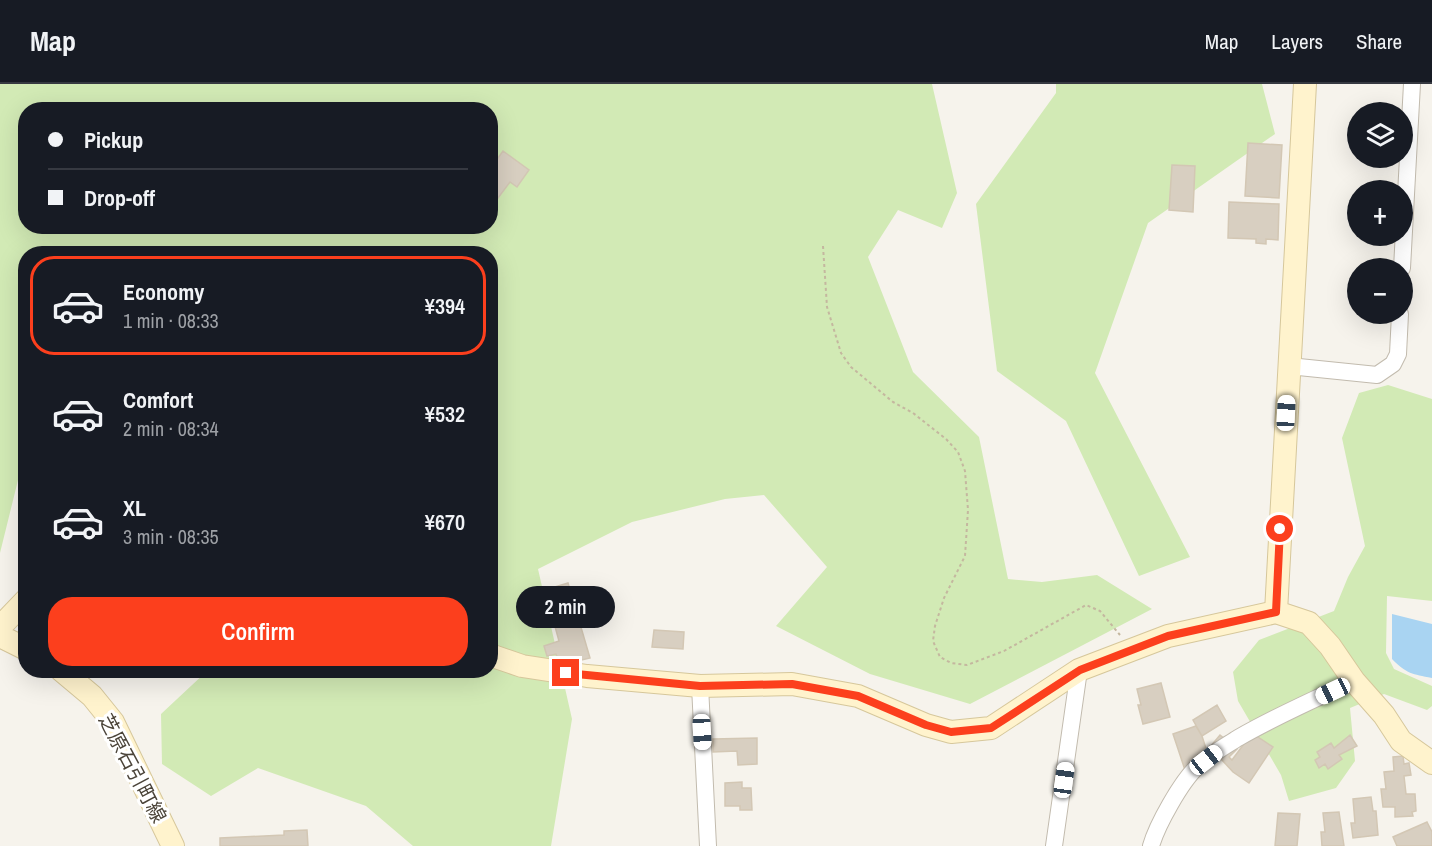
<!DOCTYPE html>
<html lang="en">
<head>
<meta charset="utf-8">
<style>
  body { margin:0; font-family:"Archivo Narrow","Noto Sans JP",sans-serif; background:#20242c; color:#f1f3f6; height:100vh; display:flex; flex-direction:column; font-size:22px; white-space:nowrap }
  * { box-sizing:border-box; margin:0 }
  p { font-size:20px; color:#9ea1a6 }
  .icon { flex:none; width:33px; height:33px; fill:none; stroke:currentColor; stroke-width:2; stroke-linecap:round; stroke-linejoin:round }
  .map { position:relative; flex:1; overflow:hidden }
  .panel { position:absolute; left:18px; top:162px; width:480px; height:432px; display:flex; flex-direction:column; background:#171b24; border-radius:24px; box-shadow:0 6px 24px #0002 }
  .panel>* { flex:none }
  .guide { position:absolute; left:18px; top:18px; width:480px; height:132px; border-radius:24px; box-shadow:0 6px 24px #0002; display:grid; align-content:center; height:132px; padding:0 30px; background:#171b24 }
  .controls { position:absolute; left:1347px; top:18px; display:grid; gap:12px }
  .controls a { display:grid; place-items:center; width:66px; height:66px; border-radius:50%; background:#171b24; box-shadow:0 6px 24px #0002; font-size:30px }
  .end { position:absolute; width:27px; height:27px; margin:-14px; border:8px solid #fc3f1d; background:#fff; box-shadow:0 0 0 3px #fff }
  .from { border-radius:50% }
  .bubble { position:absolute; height:42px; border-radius:21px; background:#171b24; box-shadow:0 6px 24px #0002; font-size:20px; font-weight:600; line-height:42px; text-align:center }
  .car { position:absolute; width:18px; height:36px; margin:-18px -9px; border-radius:8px; box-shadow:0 0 4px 2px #0007; background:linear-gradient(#fff 24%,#345 0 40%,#fff 0 76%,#345 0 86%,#fff 0) }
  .guide b { display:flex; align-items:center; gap:21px; height:57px; font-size:22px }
  .guide b+b { border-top:2px solid #363941 }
  .guide i { width:15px; height:15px; background:#f1f3f6 }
  ul { padding:10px 0 0; list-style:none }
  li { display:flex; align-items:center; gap:18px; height:99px; margin:0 12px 9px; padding:0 18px; border:3px solid transparent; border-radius:24px }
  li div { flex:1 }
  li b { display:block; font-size:22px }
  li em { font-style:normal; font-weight:600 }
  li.selected { border-color:#fc3f1d }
  li>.icon { width:54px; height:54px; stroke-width:1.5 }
  .action { display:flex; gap:12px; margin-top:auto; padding:12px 30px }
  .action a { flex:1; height:69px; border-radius:24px; background:#fc3f1d; color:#fff; font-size:24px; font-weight:600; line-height:69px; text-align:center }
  header { display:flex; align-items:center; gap:36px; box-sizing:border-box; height:84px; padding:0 30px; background:#171b24; border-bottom:2px solid #363941 }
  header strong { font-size:28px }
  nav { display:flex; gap:33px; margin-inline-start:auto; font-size:21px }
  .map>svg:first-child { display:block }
  .green { fill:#d2eab5; fill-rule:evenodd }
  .water { fill:#a9d4f2 }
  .building { fill:#d8cfc1; stroke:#d3c7b4; stroke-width:1.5 }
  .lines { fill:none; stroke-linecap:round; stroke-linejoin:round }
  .street-casing { stroke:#c2bbae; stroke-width:18 }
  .secondary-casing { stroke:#d6c79b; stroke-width:24 }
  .path { stroke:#c4b79f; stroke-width:2; stroke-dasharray:3 3; stroke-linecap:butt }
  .street { stroke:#fff; stroke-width:16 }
  .secondary { stroke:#fff3cd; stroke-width:22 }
  .route { stroke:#fc3f1d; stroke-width:8 }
  .labels { text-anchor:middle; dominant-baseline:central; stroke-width:6; stroke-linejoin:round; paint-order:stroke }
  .street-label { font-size:20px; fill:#4b4439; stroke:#fff }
</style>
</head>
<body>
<header>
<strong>Map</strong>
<nav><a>Map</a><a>Layers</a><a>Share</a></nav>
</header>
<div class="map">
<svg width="1432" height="762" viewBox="0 0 1432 762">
  <rect width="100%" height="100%" fill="#f6f3ec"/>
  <path class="green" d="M0,0H932L957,109L942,144L898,126L868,173L913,288L979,353L1008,495L1042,498L1097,491L1152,525L970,620L870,590L776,542L827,483L764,411L725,415L632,438L538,485L572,635L551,762H413L366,722L258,684L211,712L162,680L161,630L207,587L490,586V170H26L25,390L19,392L0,469ZM26,26H490V142H26Z
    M1056,0H1262L1275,50L1148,139L1095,289L1190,473L1139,492L1066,337L997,287L976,120L1056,9Z
    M1388,301L1432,315V517L1387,512L1386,569L1394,585L1432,602V622L1427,626L1384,610L1350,624L1355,677L1336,704L1289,717L1281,691L1238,617L1233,588L1259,556L1334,527L1348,493L1365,462L1342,354L1359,309Z"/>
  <path class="water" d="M1392,530L1432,540V594C1412,590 1407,590 1392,575Z"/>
  <path class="building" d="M1248,59L1282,61L1279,114L1245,112Z
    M503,67L529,86L517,103L510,98L498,114L490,109V85Z
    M1172,81L1195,82L1193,128L1169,126Z
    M1229,118L1279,120L1278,156L1266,155V160L1256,159V155L1228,154Z
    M568,499L590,574L560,581L556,570L547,572L544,562L559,557L545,506Z
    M654,546L684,548L683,565L652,563Z
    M1161,599L1170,633L1143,640L1138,621H1141L1137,605Z
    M1217,621L1226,637L1202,652L1193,636Z
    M1196,642L1202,652L1211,680L1186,689L1173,650Z
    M1252,649L1273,663L1249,699L1233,688L1210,663L1220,651L1237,665L1229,673L1232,676Z
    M1350,651L1357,662L1339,671L1342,675L1328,685L1325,680L1319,684L1315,676L1320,673L1317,668L1331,659L1334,664Z
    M757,654V680L738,681L737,667L713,668V655Z
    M1403,672L1404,680L1409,679L1411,691L1404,692L1406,710H1415L1416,727L1412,728L1413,732L1395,733V723H1383L1381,705H1386L1384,688L1394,687L1393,673Z
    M742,698V704H751L752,726H740V722H725V699Z
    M1371,713L1373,727H1376L1378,751L1353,754L1351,739H1355L1353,715Z
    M1339,728L1344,762H1322L1321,748H1325L1323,729Z
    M1278,729L1300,730L1297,762H1275Z
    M1427,738L1432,748V762H1397L1393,753Z
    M307,746L308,762H220V754L284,751V747Z"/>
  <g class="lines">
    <g class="street-casing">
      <path id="street" d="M1402,184L1412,0
        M1289,282L1377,291L1393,280L1398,270L1400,230
        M700,602L708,762
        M1054,762L1079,586
        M1151,762C1157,741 1181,698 1197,683C1209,671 1224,663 1238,654C1276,632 1315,615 1354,597"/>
    </g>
    <g class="secondary-casing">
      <path id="secondary" d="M1276,528L1305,0
        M0,543L26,516
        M0,552L26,565
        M490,571L522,582L587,592L700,602L792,600L858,612L926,641L951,648L991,644L1079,586L1168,552L1276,528L1309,539L1330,562L1354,597L1384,631L1401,657L1432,679
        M61,586L92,612L113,638L173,762"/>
    </g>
    <path class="path" d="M823,162L827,223L841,269L851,283L893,318L913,329L946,355L958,368L965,387L968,426L965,472L944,514L935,542L933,557L940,573L951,579L967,581L1004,567L1086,521L1100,527L1120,551"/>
    <use href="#street" class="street"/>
    <use href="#secondary" class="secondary"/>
  </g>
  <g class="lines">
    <path class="route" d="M566,589L700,602L792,600L858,612L926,641L951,648L991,644L1080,586L1168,552L1276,528L1280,445"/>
  </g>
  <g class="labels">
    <g class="street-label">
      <text transform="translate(133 684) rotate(62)">芝原石引町線</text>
    </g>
  </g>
</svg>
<div class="controls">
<a><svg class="icon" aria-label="layers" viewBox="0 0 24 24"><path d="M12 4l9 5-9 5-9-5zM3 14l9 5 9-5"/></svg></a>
<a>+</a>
<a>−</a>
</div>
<i class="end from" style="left:1280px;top:445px"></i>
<i class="end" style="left:566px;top:589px"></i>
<div class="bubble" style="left:516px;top:502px;width:99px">2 min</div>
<i class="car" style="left:1286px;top:329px;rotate:3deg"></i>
<i class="car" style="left:1333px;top:607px;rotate:245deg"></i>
<i class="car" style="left:702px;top:648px;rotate:177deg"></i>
<i class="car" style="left:1206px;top:676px;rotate:52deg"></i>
<i class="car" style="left:1064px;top:696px;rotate:8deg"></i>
<div class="guide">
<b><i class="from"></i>Pickup</b>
<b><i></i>Drop-off</b>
</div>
<section class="panel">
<ul>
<li class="selected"><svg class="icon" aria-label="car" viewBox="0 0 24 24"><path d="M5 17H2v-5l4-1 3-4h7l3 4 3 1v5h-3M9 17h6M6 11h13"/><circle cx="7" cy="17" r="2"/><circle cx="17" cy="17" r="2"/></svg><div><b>Economy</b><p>1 min · 08:33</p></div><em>¥394</em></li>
<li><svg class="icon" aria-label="car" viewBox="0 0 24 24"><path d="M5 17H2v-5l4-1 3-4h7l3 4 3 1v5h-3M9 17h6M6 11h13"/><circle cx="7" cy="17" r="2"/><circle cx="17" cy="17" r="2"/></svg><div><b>Comfort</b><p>2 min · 08:34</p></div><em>¥532</em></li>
<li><svg class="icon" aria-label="car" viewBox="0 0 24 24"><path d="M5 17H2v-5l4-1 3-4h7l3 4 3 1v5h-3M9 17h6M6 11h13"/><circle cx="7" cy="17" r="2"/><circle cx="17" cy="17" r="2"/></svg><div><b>XL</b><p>3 min · 08:35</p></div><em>¥670</em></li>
</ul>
<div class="action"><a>Confirm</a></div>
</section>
</div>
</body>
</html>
